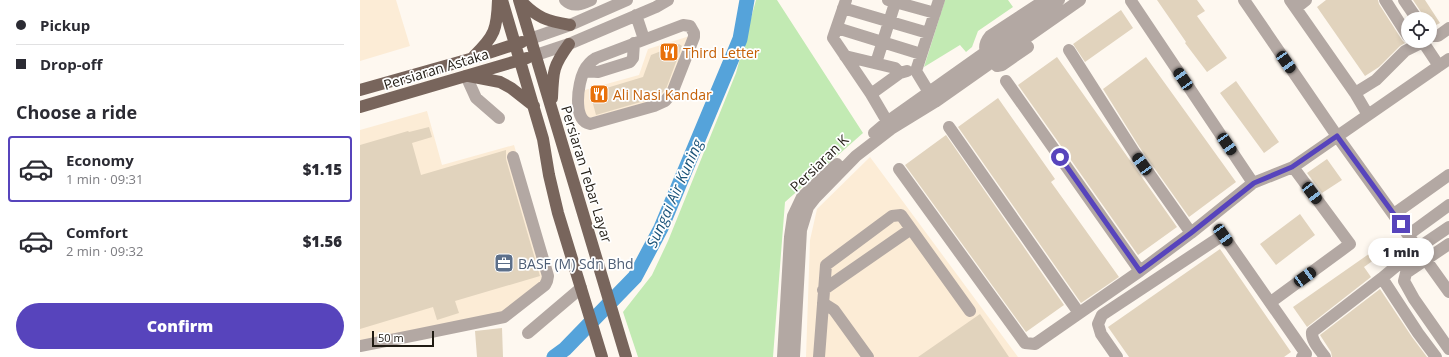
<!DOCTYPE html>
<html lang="en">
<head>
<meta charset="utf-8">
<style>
  body { margin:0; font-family:"Open Sans",sans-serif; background:#f7f7f7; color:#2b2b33; height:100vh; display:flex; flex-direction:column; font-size:15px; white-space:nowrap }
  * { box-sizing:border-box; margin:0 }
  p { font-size:13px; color:#7c7c81 }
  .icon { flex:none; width:22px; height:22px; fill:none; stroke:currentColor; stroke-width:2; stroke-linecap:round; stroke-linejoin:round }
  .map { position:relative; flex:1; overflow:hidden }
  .side { display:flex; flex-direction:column; background:#fff; width:360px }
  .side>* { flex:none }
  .guide { display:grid; align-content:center; height:88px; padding:0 16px; background:#fff }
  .tools { position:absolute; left:1041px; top:12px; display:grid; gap:8px }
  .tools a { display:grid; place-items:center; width:36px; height:36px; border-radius:50%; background:#fff; box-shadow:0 2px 6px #0003; font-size:20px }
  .scale { position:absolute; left:12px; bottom:10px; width:62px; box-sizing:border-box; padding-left:4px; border:2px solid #201b13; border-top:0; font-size:11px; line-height:14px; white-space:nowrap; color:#201b13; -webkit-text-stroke:3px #fff; paint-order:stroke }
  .end { position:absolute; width:18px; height:18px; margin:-9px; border:5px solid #5744bc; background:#fff; box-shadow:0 0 0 2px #fff }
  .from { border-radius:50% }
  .bubble { position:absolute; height:28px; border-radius:14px; background:#fff; box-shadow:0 2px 6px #0003; font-size:13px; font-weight:800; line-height:28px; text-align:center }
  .car { position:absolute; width:12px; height:24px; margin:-12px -6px; border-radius:5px; box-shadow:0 0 3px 1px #0007; background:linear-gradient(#222 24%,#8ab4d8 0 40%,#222 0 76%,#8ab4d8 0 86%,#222 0) }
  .guide b { display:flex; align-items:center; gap:14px; height:38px; font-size:15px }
  .guide b+b { border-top:1px solid #e1e1e2 }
  .guide i { width:10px; height:10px; background:#2b2b33 }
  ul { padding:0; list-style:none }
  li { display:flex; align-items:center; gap:12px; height:66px; margin:0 8px 6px; padding:0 8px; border:2px solid transparent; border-radius:4px }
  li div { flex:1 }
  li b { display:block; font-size:15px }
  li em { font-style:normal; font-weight:800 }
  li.on { border-color:#5744bc }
  li>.icon { width:36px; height:36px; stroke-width:1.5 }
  h2 { padding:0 16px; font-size:18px; line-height:48px }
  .primary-button { display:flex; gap:8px; margin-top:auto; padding:8px 16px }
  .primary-button a { flex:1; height:46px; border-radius:24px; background:#5744bc; color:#fff; font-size:16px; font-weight:800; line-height:46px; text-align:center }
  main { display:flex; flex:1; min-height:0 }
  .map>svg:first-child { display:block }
  .built { fill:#fcecd6 }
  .green { fill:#c2eab3 }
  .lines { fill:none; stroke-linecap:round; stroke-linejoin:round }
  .river { stroke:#55a3da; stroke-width:15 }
  .building { fill:#e1d3bd }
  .minor { stroke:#b3a8a3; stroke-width:12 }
  .major { stroke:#78655c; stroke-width:12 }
  .route { stroke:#5744bc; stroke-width:5 }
  .labels { text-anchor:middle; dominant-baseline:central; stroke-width:3.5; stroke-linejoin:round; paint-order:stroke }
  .food-label { font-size:14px; fill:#c56008; stroke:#fff; text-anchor:start }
  .street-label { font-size:14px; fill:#201b13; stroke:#fff }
  .service-label { font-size:14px; fill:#4e5e75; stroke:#fff; text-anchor:start }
  .water-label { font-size:15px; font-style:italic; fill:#195278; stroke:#fff }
</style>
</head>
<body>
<main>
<section class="side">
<div class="guide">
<b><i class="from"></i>Pickup</b>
<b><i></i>Drop-off</b>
</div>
<h2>Choose a ride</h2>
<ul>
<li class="on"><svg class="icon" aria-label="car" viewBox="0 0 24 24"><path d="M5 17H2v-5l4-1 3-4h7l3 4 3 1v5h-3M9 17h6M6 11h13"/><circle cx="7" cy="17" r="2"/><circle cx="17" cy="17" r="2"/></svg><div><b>Economy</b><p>1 min · 09:31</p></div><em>$1.15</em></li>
<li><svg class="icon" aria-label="car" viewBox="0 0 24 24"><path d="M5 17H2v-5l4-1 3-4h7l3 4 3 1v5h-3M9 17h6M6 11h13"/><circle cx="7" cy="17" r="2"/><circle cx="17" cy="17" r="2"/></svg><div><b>Comfort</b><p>2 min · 09:32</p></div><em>$1.56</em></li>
</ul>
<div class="primary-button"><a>Confirm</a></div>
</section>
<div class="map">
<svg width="1089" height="357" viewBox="0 0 1089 357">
  <rect width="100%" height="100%" fill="#fef8f0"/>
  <path class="built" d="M0,0H36L50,46L0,61Z
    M330,36L303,99L226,119L221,91L279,75L288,49Z
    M67,111L82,165L154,145L191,273L141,313L0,341V130Z
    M510,157L658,357H446L450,240L457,209Z"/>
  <path class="green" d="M396,0H417L503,133L425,202L413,357H278L263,312L292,275L308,241L376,73Z
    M585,0H648L653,7L618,31L612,47L606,52L600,45L564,67Z"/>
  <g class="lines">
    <path class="river" d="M194,357L205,349L275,277L301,228L380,39L387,0"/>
  </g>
  <path class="building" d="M797,0H837L845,11L837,16L867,58L847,72L825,43L826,42Z
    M966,0H1018L1019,4L1042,40L1045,43L1040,46L1019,67L1005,76L957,7Z
    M1053,0H1065L1080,23L1070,28V19H1064L1063,15Z
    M761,10L773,28L725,62L713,44Z
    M319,44L322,46L306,89L300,95L291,99L236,115L230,93L283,77L291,55Z
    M697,57L817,227L778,255L658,85Z
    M786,57L876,182L829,217L780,148L743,89Z
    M876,81L919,142L904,153L860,93Z
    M638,98L695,179L691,182L759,277L721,303L598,127Z
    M69,127L72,137L52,143L61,175L146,150V159L180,276L95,301L99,313L77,320L73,307L0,329V145L48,131L49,132Z
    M586,135L704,305L666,332L545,165Z
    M967,159L982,180L962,193L947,173Z
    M940,214L955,235L916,265L900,244Z
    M1026,242L1031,248L1004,267L1011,277L947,327L933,307Z
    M860,249L931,352L924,357H769L748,327Z
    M1020,289L1052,337L1067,357H972L971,352L960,335Z
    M620,314L649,357H558Z
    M142,328L143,357H117L115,331Z"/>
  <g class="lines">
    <path class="minor" d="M205,0C213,8 222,4 231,0
      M486,0L473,38L511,94L531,128
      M528,0L575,13
      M884,0L977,136L1089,292
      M930,0L995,93L1008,115
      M1025,0L1048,36
      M1044,0L1057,19
      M483,8L568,33
      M936,8L946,0
      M276,15L284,39
      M323,25L330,26L334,33V37L312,93L305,101L294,106L230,124C212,120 218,83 224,71C227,65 231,61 236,58Z
      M477,28L561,54
      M1070,36H1078L1089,28
      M170,39L210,25L267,0
      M668,47L642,65L637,66C627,57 620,48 630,36L685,0
      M709,50L774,152L831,233
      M176,55L209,44L296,7L308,0
      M485,56L535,68L540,73
      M516,63L536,0
      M224,71L238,72L270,62L273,58L274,43
      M106,76L116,98L139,118
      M646,81L780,271
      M995,93L1016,80L1045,51L1063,42L1079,66
      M511,94L540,73L547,71
      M573,99L556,71L579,0
      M589,127L719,313
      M514,133L527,122L699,0
      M539,169L665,343L675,344L780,271L831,233L893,183L771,1
      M893,183L933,167
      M1034,214L1089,175
      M1048,235L1089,205
      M1089,244L1046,273L1044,281L1054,299L1089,349
      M463,290L551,229
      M911,302L990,244L933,167L1089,59
      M463,303L474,310L508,357
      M168,333L221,288
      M0,346L56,335L144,317L185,285L187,281L188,276L153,157
      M423,357L430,237L433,216L442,197L477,164
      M434,357L441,230L448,207L455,198L496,156L531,129L575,102L720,0
      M459,357L466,265L532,216L541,215L610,311
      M757,357L741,334L738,324L742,315L863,235L946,354L942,357
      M965,357C960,350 951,341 952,332L1022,278
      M1076,357L1058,333L1022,278L1058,248L1089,227"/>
    <path class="major" d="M142,0L183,139L189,175L198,213L242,357
      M159,0L266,357
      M161,1C177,18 187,21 210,25
      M114,56C135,36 137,29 138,0
      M109,76L140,82L151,88L174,106
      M0,90L110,59L162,42
      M192,98C193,71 193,66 209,44
      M0,107L167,58"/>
  </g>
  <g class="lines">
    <path class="route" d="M700,157L780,271L831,233L894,183L932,167L977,136L1041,224"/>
  </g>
  <defs>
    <g id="restaurant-square" transform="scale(1)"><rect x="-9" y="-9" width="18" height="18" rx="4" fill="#e8710a" stroke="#fff"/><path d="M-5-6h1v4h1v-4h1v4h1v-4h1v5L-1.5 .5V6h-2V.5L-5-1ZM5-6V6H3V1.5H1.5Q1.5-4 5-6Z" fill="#fff"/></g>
    <g id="office-square" transform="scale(1)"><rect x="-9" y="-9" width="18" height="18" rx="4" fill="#5c6f8a" stroke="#fff"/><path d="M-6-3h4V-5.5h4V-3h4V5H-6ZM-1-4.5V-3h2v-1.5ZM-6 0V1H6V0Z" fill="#fff"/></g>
  </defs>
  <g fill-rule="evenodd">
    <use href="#restaurant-square" x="309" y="52"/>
    <use href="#restaurant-square" x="239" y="94"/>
    <use href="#office-square" x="144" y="263"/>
  </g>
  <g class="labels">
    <g class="food-label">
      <text x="323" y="52">Third Letter</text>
      <text x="253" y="94">Ali Nasi Kandar</text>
    </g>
    <g class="street-label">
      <text transform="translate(76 69) rotate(-17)">Persiaran Astaka</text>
      <text transform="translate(459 163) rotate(-44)">Persiaran K</text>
      <text transform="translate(227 174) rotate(73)">Persiaran Tebar Layar</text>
    </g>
    <g class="service-label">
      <text x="158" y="263">BASF (M) Sdn Bhd</text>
    </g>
    <g class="water-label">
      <text transform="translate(314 193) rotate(-66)">Sungai Air Kuning</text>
    </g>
  </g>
</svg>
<div class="tools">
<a><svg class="icon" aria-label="locate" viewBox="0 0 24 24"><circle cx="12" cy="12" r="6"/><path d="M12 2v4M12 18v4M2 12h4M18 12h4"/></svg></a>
</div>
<div class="scale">50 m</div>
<i class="end from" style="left:700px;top:157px"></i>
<i class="end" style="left:1041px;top:224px"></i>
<div class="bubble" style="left:1008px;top:238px;width:66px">1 min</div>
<i class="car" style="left:926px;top:62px;rotate:145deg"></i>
<i class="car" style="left:823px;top:79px;rotate:326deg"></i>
<i class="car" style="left:867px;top:144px;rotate:146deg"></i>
<i class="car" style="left:782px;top:164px;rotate:325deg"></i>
<i class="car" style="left:952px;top:193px;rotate:143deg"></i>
<i class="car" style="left:863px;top:235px;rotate:145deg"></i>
<i class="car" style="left:945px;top:277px;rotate:54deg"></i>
</div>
</main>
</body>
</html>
